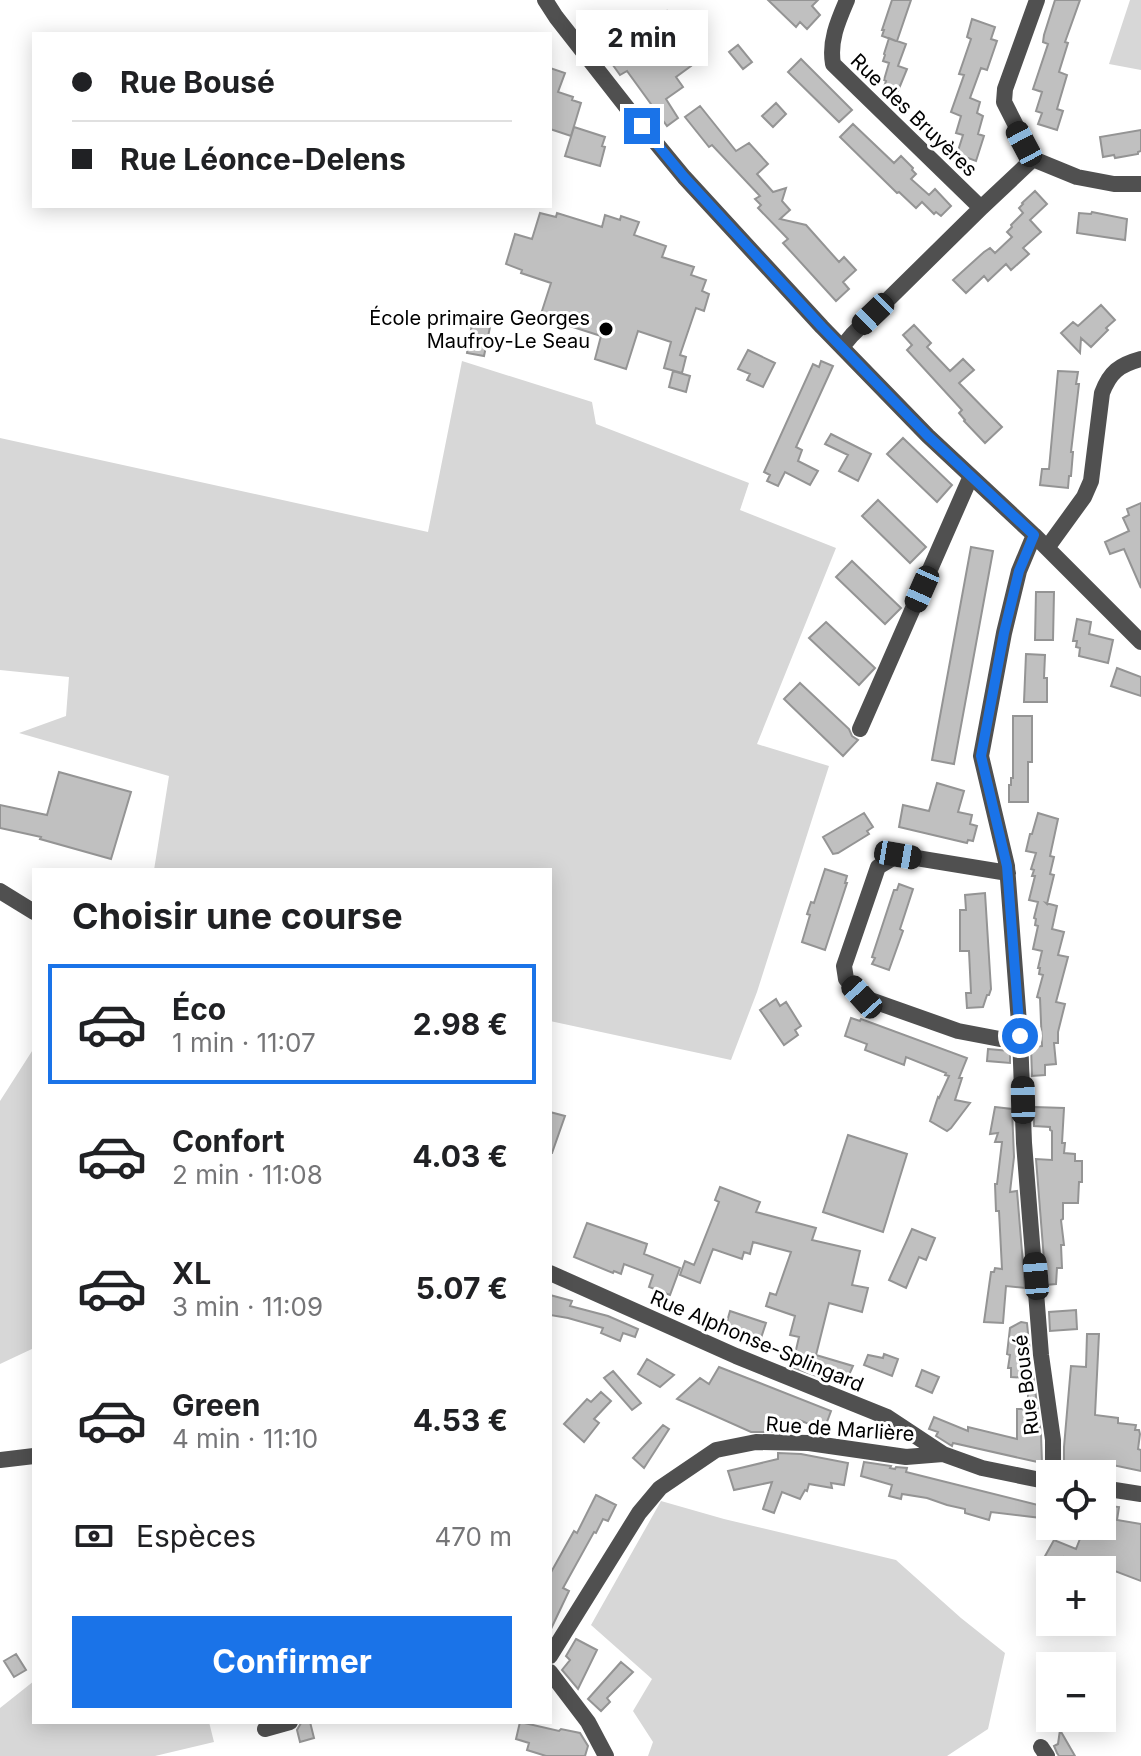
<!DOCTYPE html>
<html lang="fr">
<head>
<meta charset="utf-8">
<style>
  body { margin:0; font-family:Inter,sans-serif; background:#f2f2f2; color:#202124; height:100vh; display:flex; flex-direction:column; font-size:30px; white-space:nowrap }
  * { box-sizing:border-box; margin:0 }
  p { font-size:26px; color:#757577 }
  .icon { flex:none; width:44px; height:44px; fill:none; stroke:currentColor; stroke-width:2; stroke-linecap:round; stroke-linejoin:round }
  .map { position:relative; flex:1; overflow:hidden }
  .drawer { position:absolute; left:32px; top:868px; width:520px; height:856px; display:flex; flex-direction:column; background:#fff; border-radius:0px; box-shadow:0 4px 20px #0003 }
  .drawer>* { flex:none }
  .guide { position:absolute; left:32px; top:32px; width:520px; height:176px; border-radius:0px; box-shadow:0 4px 20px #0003; display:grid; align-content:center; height:176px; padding:0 40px; background:#fff }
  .controls { position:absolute; left:1036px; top:1460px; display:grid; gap:16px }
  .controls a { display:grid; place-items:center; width:80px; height:80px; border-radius:0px; background:#fff; box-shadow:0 4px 20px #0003; font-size:40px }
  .end { position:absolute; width:36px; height:36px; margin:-18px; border:10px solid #1a73e8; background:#fff; box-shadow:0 0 0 4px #fff }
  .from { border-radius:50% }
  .bubble { position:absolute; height:56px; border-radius:0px; background:#fff; box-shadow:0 4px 20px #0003; font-size:26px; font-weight:700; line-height:56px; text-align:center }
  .car { position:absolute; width:24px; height:48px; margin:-24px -12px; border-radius:10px; box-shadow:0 0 6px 2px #0007; background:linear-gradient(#222 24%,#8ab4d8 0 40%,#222 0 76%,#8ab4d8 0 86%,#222 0) }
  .guide b { display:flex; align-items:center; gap:28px; height:76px; font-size:30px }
  .guide b+b { border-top:2px solid #e0e0e0 }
  .guide i { width:20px; height:20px; background:#202124 }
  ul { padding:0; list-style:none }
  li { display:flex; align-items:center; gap:24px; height:120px; margin:0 16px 12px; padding:0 24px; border:4px solid transparent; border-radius:0px }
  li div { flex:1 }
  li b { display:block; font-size:30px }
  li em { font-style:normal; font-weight:700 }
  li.on { border-color:#1a73e8 }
  li>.icon { width:72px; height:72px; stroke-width:1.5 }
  h2 { padding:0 40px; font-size:36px; line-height:96px }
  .pay { display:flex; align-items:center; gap:20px; height:88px; padding:0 40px; font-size:30px }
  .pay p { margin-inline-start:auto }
  .button { display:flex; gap:16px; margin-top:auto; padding:16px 40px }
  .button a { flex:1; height:92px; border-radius:0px; background:#1a73e8; color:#fff; font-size:32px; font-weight:700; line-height:92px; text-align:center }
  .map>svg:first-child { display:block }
  .green { fill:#d7d7d7 }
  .building { fill:#c0c0c0; stroke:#949494; stroke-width:2 }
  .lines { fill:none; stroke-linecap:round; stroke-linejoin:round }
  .minor { stroke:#505050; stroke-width:16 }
  .route { stroke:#1a73e8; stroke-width:10 }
  .poi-dot { fill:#000; stroke:#fff; stroke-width:3 }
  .labels { text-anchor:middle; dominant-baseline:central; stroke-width:6; stroke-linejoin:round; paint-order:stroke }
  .street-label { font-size:20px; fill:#000; stroke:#fff }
  .poi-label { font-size:20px; fill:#000; stroke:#fff; text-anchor:end }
</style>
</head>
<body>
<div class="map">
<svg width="1141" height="1756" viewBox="0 0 1141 1756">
  <rect width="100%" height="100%" fill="#fff"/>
  <path class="green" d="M1130,0H1141V70L1109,64Z
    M462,361L592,402L596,424L749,483L740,510L836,548L757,744L829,766L757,992L731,1060L550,1021V870H154L169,776L19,733L66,716L69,677L0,670V438L428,532Z
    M34,1048V1348L0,1364V1101Z
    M661,1501L724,1519L896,1560L961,1618L1005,1653L988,1729L947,1756H648L653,1742L633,1711L652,1679L591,1625Z
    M34,1681V1722H209L214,1742L155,1756H0V1708Z"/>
  <path class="building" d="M768,0H818L812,6L820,15L807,29L800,22L796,27Z
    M892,0H911L897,41L906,44L898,66L907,69L898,91L884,87L886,81L884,80L889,63L883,61L885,55L884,54L889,38L896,41L882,36L884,30H882Z
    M1055,0H1080L1065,42L1068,43L1059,72L1067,75L1057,109L1063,111L1057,130L1038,124L1042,113L1036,111L1042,92L1033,89L1048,44L1043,42L1044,35Z
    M667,11L687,39L677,46L691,66L676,77L683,87L666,99L678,118L667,126L627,71L620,75L610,61L642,38L638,33Z
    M972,19L995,27L991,39L997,41L987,70L981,68L970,98L980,102L977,113L983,116L978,134L984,136L976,161L957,154L963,135L956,133L961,116L951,112L964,75L959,74L971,39L967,37Z
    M738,45L752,62L743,69L729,52Z
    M801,59L852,110L839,122L788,72Z
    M550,68L565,73L558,92L573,97L572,100L581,103L571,136L550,129Z
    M776,103L786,114L773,127L762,116Z
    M700,106L736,151L749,143L768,164L757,174L773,192L786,188L782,201L790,210L780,219L806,225L839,262L844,257L856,270L843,282L849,289L836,301L783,243L788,239L758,208L761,205L755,199L760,196L712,145L709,147L685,117Z
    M853,124L894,163L901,156L913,168L912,170L916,174L911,179L929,195L935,189L951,206L941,216L936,212L934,214L922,202L916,208L899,192L897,193L840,137Z
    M574,127L605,137L602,146L605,147L600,166L565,156Z
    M1141,130V151L1138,152V154L1115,158L1114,155L1103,157L1100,137Z
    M1035,191L1047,204L1030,220L1041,232L1023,248L1029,254L1011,270L1006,264L988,281L984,276L966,293L953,280L984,252L990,248L995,253L1012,237L1007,232L1012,227L1011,225L1023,213L1019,208L1023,204L1022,203Z
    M1092,212L1127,219L1125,240L1077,233L1079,213L1091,214Z
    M540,213L556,217L557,213L602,227L605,215L620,220L621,216L639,222L634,235L666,246L662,257L694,267L691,275L706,280L702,291L709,294L704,311L696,308L680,355L686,357L682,373L664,368L671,342L638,331L626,369L595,359L601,336L554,321V318L541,314L551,283L521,273L522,270L506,264L515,234L532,239Z
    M1101,305L1115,320L1106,328L1108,330L1091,347L1081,338L1080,353L1061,333L1073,322L1078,326Z
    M472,324L490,327L484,356L467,353Z
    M914,325L931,343L927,347L950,371L963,359L974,370L959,383L1002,427L985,443L964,421L965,420L959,413L962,410L907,350L912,345L903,335Z
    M748,350L775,363L763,387L747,380L750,374L738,369Z
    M821,361L833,366L796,447L802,450L798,461L818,471L810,485L785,472L778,486L767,481L770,475L764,472L813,364L819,367Z
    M673,371L690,376L686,392L669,387Z
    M1058,371L1078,372L1076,384H1079L1071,452H1073L1071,476H1069L1068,488L1040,485L1042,469H1049Z
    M831,434L871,454L858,481L839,471L848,455L825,444Z
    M903,438L952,485L937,502L887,454Z
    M878,500L926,547L910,563L862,516Z
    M1141,503V588L1124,549L1110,554L1105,542L1129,531L1123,518L1129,515L1127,509Z
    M971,547L993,551L954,764L932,760Z
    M852,561L901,608L885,624L836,577Z
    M1036,592H1054L1053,640H1035Z
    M1077,619L1091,622L1089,634L1113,640L1108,663L1079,656L1080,648L1076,647L1077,641H1073Z
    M826,622L875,668L859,685L809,638Z
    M1026,654L1045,655L1044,678H1047V702H1024Z
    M1117,668L1141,677V696L1111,686Z
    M800,683L849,729L852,736L858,740L843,756L784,699Z
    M1013,716H1032V762H1028V802H1009V785H1011V778H1013Z
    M59,772L131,792L111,859L40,839L41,837L0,828V805L47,815Z
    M937,783L964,791L958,812L972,815L970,824L977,826L973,841L968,840L967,843L899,827L903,805L929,811Z
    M864,813L873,827L867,831L869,834L838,853L833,854L823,837Z
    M1038,813L1058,819L1050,856L1054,857L1050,874L1054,875L1047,904L1046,903L1057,906L1052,929L1064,932L1058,955L1068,957L1056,1002L1065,1004L1058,1032V1043H1054L1056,1064L1045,1065V1075L1032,1076L1031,1047L1042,1046L1040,998L1037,997L1043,975L1039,974L1040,968H1038L1042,951L1033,949L1038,926L1035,925L1036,919L1034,918L1038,902L1029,900L1035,876H1032L1034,870L1031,869L1036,853L1026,851L1030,834H1032Z
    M825,869L847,876L845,883H847L825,950L802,942L810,915L807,914L811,902L814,903Z
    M899,884L913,889L900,929L903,931L889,970L872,964L875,958L872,957L894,890H897Z
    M985,893L991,989L989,995H987L983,1007L967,1008L966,993H971L969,951H960V910H966L965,895Z
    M776,999L780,1006L786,1002L801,1026L795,1030L798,1035L784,1045L760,1010Z
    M851,1018L860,1021L861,1019L967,1058L959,1078H962L955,1100L970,1103L951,1128L947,1131L930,1121L938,1097L939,1098L949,1076L945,1075L946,1073L906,1057L904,1065L865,1050L867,1044L845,1036Z
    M988,1049L1010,1051V1063L987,1061Z
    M995,1107L1012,1109L1014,1157L1010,1192L1017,1191L1025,1288L1006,1286L1003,1323L984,1322L991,1272H994L995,1268L1002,1269L999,1211H996L995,1184H997L1002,1142H995L998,1133L990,1134Z
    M1034,1107L1064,1108L1062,1143H1065L1064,1153L1075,1154V1161H1082V1182H1079L1078,1203H1063V1219L1061,1220L1064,1245H1061L1062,1268H1057L1056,1284L1046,1285L1036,1159L1052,1160V1131L1050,1130V1127L1034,1126Z
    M550,1112L565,1116L552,1153H550Z
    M848,1135L907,1154L883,1232L823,1212Z
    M720,1187L760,1202L756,1212L816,1228L812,1240L860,1251L852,1285L868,1288L862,1312L829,1303L816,1355L853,1366L844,1386L792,1367L799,1337L790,1335L795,1316L766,1306L770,1293L776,1295L791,1252L753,1242L750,1254L744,1252L742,1259L713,1249L700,1283L680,1275L685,1261L694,1265L719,1202L715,1200Z
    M587,1223L647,1244L644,1254L680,1268L670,1295L649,1287L653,1275L624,1264L621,1274L614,1271L613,1273L574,1257Z
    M912,1229L935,1238L926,1260L919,1257L906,1288L889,1280Z
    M550,1295L572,1301L570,1306L608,1316L638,1329L635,1337L623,1333L620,1341L601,1333L603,1328L568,1318L550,1315Z
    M1076,1310L1077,1329L1050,1331L1049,1312Z
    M730,1311L766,1323L759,1344L724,1332Z
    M1021,1322L1027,1323L1031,1363L1030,1373L1033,1374L1041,1434L1042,1463L953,1443L952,1446L936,1436L938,1432L929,1429L934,1417L968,1431V1427L1017,1439V1409H1028V1378L1011,1377V1368H1008L1010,1355L1007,1354L1010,1328Z
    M1087,1334H1099L1095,1415L1118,1418V1423L1136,1425L1135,1430H1139L1140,1434L1138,1449L1141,1450V1471L1103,1463L1101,1474H1088V1472L1064,1468V1447L1071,1366L1086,1367Z
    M884,1354L898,1359L892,1376L864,1365L868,1355L883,1358Z
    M647,1359L674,1375L660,1387L638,1374Z
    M719,1367L831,1411L824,1430L799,1420L797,1423L788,1420L784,1432H751L677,1399L700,1378L709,1384Z
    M922,1370L939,1377L932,1393L916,1386Z
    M613,1371L641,1403L632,1410L604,1378Z
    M601,1392L611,1401L594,1419L599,1423L584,1442L564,1424L587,1399L591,1402Z
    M663,1425L669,1429L644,1468L633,1458Z
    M778,1453L801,1454L848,1463L844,1485L831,1483L832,1488L809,1484L807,1491L805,1490L800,1499L782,1492L774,1513L763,1509L772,1482L734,1490L728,1471L778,1459Z
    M864,1462L891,1466L890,1468L895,1469L896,1467L907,1468L906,1472L1050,1508V1519L991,1512L989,1520L965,1513V1509L947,1505L927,1498L902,1494L901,1499L889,1496L892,1485L861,1476Z
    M596,1495L616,1505L608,1521L603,1519L596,1533L594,1532L563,1588L569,1591L550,1631V1574L574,1531L577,1533Z
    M1102,1505L1119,1507L1117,1520L1141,1524V1581L1115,1571L1113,1579L1102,1573V1570H1095L1064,1557L1061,1564L1044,1558L1054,1540L1076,1549L1085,1526H1102Z
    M576,1639L597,1650L578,1689L562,1670L570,1660L566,1656Z
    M16,1654L26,1670L14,1677L4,1661Z
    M621,1662L633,1672L607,1698L610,1702L601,1711L588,1699Z
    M310,1722L314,1738L300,1742L297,1730L301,1723Z
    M520,1722L559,1731L561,1729L580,1733L588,1746L585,1756H546L527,1750L529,1743L516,1739Z
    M1060,1730L1075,1756H1059L1057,1753L1054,1746L1058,1744Z"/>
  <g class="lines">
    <path class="minor" d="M545,0L556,17L628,109L684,177L822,327L928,436L1034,535L1141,642
      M847,0C838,21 829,41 833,64L981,208
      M1033,159L1004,102L1005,89L1037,0
      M1033,159L1077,177L1114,184H1141
      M842,347L852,335L981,208L1033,159
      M1034,535L1019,571L1004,633L981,756L1007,866L1020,1036L1024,1143L1041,1355L1053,1440V1474
      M1047,548L1084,497L1091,481L1102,393C1110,372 1119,365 1141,359
      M860,729L971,476
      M1008,873L898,855L878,867L844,966L846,979L862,997L958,1031L1000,1039L1020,1036
      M0,891L34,912
      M550,1273L736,1356L887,1417L943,1454L982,1468L1050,1482
      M0,1460L34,1456
      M1102,1488L1141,1494
      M550,1656L639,1513L660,1488L716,1450L756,1442L809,1443L906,1457L943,1454
      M550,1672L588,1722L606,1756
      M265,1729L290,1722
      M1041,1747L1047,1756"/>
  </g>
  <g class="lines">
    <path class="route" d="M642,126L684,177L822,327L928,436L1034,535L1019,571L1004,633L981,756L1007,866L1020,1036"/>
  </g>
  <circle class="poi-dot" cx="606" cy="329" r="8"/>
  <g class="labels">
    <g class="street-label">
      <text transform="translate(914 115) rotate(44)">Rue des Bruyères</text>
      <text transform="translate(757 1341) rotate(23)">Rue Alphonse-Splingard</text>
      <text transform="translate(1026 1385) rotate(-97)">Rue Bousé</text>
      <text transform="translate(840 1429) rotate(4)">Rue de Marlière</text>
    </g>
    <g class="poi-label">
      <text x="590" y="318">École primaire Georges<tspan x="590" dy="23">Maufroy-Le Seau</tspan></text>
    </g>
  </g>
</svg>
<div class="controls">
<a><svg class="icon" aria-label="locate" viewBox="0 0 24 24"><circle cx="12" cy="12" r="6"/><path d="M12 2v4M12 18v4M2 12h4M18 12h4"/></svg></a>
<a>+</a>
<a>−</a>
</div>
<i class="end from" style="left:1020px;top:1036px"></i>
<i class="end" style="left:642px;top:126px"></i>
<div class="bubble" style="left:576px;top:10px;width:132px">2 min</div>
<i class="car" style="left:1024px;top:144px;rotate:332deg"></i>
<i class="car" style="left:873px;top:314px;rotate:226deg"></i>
<i class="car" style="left:922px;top:589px;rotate:204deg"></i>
<i class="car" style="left:898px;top:855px;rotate:100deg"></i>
<i class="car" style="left:862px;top:997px;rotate:318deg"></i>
<i class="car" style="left:1023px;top:1100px;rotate:359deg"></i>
<i class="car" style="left:1036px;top:1276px;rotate:355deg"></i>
<div class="guide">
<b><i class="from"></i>Rue Bousé</b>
<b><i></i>Rue Léonce-Delens</b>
</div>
<section class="drawer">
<h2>Choisir une course</h2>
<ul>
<li class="on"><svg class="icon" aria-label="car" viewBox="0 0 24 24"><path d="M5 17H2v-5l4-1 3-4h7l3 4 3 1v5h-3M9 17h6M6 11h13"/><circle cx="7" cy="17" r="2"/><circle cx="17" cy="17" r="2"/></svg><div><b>Éco</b><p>1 min · 11:07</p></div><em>2.98 €</em></li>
<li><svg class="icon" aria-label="car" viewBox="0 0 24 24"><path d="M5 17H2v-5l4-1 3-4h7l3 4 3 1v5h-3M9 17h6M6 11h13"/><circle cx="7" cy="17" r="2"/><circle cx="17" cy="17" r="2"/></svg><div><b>Confort</b><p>2 min · 11:08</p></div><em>4.03 €</em></li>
<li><svg class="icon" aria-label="car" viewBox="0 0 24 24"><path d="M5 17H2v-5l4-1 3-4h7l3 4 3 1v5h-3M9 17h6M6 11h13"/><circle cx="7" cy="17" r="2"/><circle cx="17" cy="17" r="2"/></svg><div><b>XL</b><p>3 min · 11:09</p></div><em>5.07 €</em></li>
<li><svg class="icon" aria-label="car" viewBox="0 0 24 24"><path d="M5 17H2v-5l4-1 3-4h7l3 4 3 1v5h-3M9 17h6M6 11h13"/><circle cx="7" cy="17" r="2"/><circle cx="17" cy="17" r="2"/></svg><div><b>Green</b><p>4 min · 11:10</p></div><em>4.53 €</em></li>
</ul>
<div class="pay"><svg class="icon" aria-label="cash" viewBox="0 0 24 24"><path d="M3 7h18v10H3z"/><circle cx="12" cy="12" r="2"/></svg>Espèces<p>470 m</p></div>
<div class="button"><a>Confirmer</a></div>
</section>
</div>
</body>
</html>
